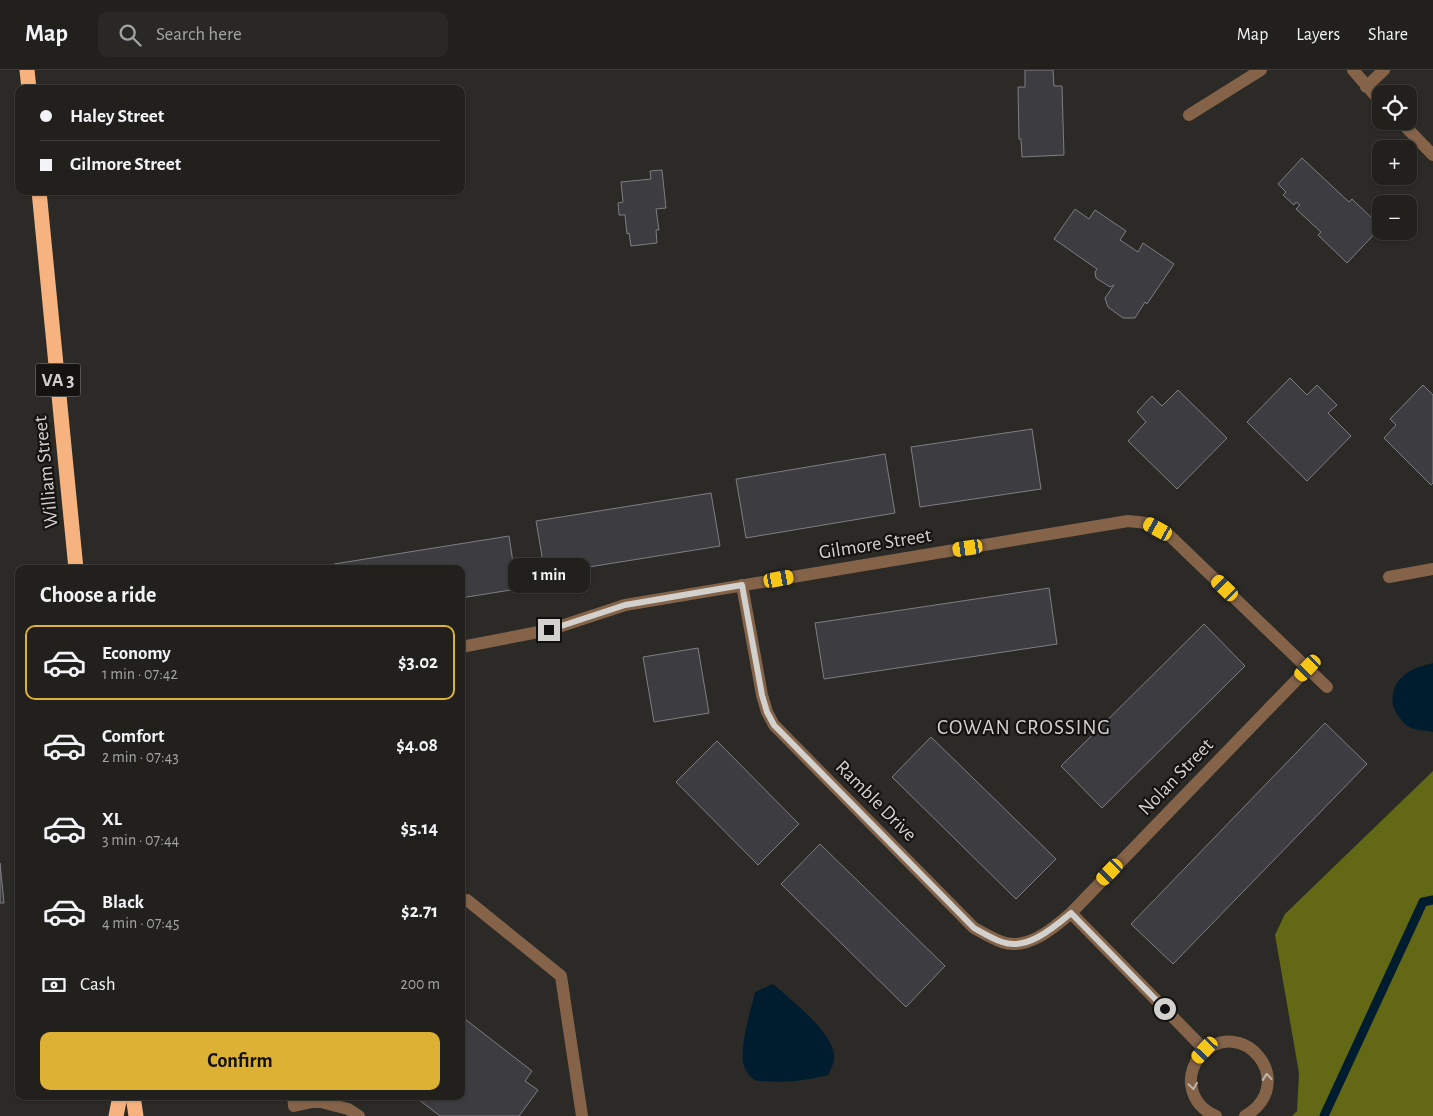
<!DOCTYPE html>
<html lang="en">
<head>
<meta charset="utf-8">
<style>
  body { margin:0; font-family:"Alegreya Sans",sans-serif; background:#292825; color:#f1f3f6; height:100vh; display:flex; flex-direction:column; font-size:19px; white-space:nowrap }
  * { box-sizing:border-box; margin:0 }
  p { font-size:16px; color:#a2a3a3 }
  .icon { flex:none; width:28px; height:28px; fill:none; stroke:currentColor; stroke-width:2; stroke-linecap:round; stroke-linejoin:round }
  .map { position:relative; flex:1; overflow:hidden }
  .panel { position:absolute; left:15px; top:495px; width:450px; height:535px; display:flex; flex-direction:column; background:#21201c; border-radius:10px; box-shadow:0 1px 4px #0004,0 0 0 1px #3e3e3b }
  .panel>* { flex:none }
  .guide { position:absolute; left:15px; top:15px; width:450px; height:110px; border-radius:10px; box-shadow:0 1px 4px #0004,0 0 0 1px #3e3e3b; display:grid; align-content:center; height:110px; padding:0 25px; background:#21201c }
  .fabs { position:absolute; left:1372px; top:15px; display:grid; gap:10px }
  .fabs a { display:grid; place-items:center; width:45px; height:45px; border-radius:10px; background:#21201c; box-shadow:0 1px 4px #0004,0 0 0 1px #3e3e3b; font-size:25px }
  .end { position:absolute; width:22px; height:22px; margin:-11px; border:6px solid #d2d1ce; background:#111; box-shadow:0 0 0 2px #111 }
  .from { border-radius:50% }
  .bubble { position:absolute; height:35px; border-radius:10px; background:#21201c; box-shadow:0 1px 4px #0004,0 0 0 1px #3e3e3b; font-size:16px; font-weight:700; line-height:35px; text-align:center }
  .car { position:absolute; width:15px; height:30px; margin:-15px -8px; border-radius:6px; box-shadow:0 0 4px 1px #0007; background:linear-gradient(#f5c518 24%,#345 0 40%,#f5c518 0 76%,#345 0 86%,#f5c518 0) }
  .guide b { display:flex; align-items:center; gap:18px; height:48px; font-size:19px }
  .guide b+b { border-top:1px solid #3e3e3b }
  .guide i { width:12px; height:12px; background:#f1f3f6 }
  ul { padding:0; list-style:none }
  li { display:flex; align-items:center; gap:15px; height:75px; margin:0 10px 8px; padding:0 15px; border:2px solid transparent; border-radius:10px }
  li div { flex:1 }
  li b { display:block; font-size:19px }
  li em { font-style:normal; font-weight:700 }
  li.current { border-color:#ddb133 }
  li>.icon { width:45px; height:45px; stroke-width:1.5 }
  h2 { padding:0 25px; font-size:22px; line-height:60px }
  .pay { display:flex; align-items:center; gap:12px; height:55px; padding:0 25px; font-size:19px }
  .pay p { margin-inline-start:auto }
  .action { display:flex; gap:10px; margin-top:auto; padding:10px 25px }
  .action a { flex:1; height:58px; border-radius:10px; background:#ddb133; color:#111; font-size:20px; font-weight:700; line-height:58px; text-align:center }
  header { display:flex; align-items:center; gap:30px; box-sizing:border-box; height:70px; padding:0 25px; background:#21201c; border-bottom:1px solid #3e3e3b }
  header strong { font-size:24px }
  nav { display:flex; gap:28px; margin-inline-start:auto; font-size:18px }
  .search { width:350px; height:45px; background:#292825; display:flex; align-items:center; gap:12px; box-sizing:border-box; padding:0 18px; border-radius:10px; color:#a2a3a3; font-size:19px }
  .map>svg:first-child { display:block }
  .forest { fill:#626813 }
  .water { fill:#001c2f }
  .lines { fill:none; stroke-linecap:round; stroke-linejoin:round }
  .stream { stroke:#001c2f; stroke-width:9 }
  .building { fill:#3d3c41; stroke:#7e7e83 }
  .minor { stroke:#846349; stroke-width:12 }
  .highway { stroke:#f6b37f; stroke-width:15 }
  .oneway { stroke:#beb6ad }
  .route { stroke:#d2d1ce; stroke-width:6 }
  .labels { text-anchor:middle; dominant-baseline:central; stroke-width:4.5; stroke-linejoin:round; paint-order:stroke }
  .shield { fill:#141311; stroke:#999895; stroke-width:1 }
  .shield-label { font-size:19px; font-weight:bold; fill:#d2d1ce }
  .street-label { font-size:20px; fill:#d2d1ce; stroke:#141311 }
  .neighbourhood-label { font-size:21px; letter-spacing:1px; fill:#d2d1ce; stroke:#141311 }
</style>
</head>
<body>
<header>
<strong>Map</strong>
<div class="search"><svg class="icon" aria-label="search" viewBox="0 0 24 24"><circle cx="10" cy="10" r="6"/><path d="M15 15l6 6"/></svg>Search here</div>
<nav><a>Map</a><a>Layers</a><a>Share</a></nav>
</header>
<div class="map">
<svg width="1433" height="1046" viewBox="0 0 1433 1046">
  <rect width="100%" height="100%" fill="#2c2a26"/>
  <path class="forest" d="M1433,701V1046H1292L1297,1041L1299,1003L1275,865L1285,844Z"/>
  <path class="water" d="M1433,593V662C1427,660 1420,661 1414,659C1407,657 1403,652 1399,647C1385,629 1395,607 1414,599C1420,596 1427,595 1433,593Z
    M773,914C792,931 828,958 834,983C835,991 832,998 828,1005C805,1011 778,1014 754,1010C751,1007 748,1004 746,1001C736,984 751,941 755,922Z"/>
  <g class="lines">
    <path class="stream" d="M1324,1046L1423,832L1433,830"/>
  </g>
  <path class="building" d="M1025,0H1053L1054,16H1062L1064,85L1022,87L1021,69H1019L1018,17H1025Z
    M1302,88L1349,132L1352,129L1381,157L1347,193L1318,165L1321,162L1296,139L1300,135L1296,132L1294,135L1283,125L1286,122L1278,114Z
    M662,100L666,138L656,139L659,160H656L657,173L631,176L629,163L627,164L625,145H619L618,133L623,132L621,112L651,109L650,101Z
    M1075,139L1089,149L1095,140L1126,161L1120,170L1138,182L1143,173L1174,194L1147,234L1145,232L1135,248H1123L1108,237L1105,228L1114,215L1110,217L1096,208L1095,202L1097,199L1054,169Z
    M1290,308L1307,325L1317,315L1337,335L1328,343L1351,366L1307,411L1247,352Z
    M1423,315L1433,325V413L1431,415L1384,368L1396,355L1390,349Z
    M1178,320L1227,368L1177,419L1128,371L1146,352L1137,342L1152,326L1162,336Z
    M1032,359L1041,419L920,437L911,377Z
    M885,384L895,443L746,468L736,409Z
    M711,423L720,476L545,504L536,451Z
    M509,466L517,519L461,528V499H335L334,494Z
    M1049,518L1057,574L824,609L815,553Z
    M1204,554L1245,596L1102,738L1061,696Z
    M698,578L709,643L654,652L643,587Z
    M1325,653L1367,694L1173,894L1131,854Z
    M931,667L1056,789L1016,829L892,707Z
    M717,671L799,754L758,795L676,712Z
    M820,774L945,896L906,937L781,814Z
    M0,793L4,833H0Z
    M461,946L532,1001L525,1011L538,1020L519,1046H440L414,1026H461Z"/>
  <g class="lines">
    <path class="minor" d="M1353,0L1381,32
      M1366,17L1384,0
      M1189,45L1261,0
      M1400,51L1433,85
      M1389,507L1433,499
      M742,515L762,625L767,642L774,655L974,858C983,863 993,869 1002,872C1027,881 1054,858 1071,843L1308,598
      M461,577L549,560L625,535L1128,451L1147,453L1169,465L1327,617
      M461,830H467L561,906L582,1046
      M1071,843L1205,980
      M293,1026L294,1036L317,1031L348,1039L359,1046
      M1216,1046C1202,1040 1193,1029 1191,1014C1190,1004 1194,993 1200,986C1241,941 1301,1013 1245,1046"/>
    <path class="highway" d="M27,0L29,19
      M39,121L76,499
      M133,1026L136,1046
      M116,1046L120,1026"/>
  </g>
  <defs><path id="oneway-chevron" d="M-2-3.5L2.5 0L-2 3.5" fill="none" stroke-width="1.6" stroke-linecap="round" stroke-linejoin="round" transform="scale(1.25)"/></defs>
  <g class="oneway">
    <use href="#oneway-chevron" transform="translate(1267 1007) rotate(-95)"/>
    <use href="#oneway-chevron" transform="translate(1193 1016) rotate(82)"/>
  </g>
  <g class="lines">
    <path class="route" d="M549,560L625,535L742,515L762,625L767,642L774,655L974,858C983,863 993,869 1002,872C1027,881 1053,858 1071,843L1165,939"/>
  </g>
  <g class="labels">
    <rect class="shield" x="35.5" y="293.5" width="45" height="33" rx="4"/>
    <g class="shield-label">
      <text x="58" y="310">VA 3</text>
    </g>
    <g class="street-label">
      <text transform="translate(46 402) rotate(-96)">William Street</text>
      <text transform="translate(875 474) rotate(-9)">Gilmore Street</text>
      <text transform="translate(1176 707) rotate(-46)">Nolan Street</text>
      <text transform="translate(876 731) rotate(45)">Ramble Drive</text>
    </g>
    <g class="neighbourhood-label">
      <text x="1024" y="657">COWAN CROSSING</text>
    </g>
  </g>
</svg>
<div class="fabs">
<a><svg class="icon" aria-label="locate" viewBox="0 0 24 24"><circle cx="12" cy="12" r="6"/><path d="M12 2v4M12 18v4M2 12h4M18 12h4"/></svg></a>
<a>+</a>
<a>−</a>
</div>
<i class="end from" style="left:1165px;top:939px"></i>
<i class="end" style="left:549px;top:560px"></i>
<div class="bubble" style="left:508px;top:488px;width:82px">1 min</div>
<i class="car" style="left:1158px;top:459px;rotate:299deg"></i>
<i class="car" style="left:968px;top:478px;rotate:261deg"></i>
<i class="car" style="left:779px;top:509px;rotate:80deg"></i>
<i class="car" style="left:1225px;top:518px;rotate:314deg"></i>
<i class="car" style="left:1308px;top:598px;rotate:224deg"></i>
<i class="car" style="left:1110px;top:802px;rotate:224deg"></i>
<i class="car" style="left:1205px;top:980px;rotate:223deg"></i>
<div class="guide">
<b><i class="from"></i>Haley Street</b>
<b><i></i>Gilmore Street</b>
</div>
<section class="panel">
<h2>Choose a ride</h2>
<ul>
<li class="current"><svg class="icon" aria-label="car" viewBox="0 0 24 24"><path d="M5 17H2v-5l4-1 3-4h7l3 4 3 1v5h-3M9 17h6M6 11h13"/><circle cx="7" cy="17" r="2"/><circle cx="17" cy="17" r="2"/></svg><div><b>Economy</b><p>1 min · 07:42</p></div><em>$3.02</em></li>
<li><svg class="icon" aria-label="car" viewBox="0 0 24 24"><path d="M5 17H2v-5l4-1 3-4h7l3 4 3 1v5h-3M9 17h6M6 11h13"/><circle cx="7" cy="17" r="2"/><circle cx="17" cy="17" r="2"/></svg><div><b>Comfort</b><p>2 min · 07:43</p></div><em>$4.08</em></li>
<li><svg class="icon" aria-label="car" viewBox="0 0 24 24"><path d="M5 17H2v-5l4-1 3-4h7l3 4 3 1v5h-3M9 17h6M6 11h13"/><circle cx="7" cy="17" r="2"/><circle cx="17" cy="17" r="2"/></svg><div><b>XL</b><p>3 min · 07:44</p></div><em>$5.14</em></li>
<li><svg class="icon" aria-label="car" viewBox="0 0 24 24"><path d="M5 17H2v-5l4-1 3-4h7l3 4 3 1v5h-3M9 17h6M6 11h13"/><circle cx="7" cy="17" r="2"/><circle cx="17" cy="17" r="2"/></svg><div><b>Black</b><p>4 min · 07:45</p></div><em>$2.71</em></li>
</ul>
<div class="pay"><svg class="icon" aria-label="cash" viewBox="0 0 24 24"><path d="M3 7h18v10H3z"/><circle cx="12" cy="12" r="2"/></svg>Cash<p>200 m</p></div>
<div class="action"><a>Confirm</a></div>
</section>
</div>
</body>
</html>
